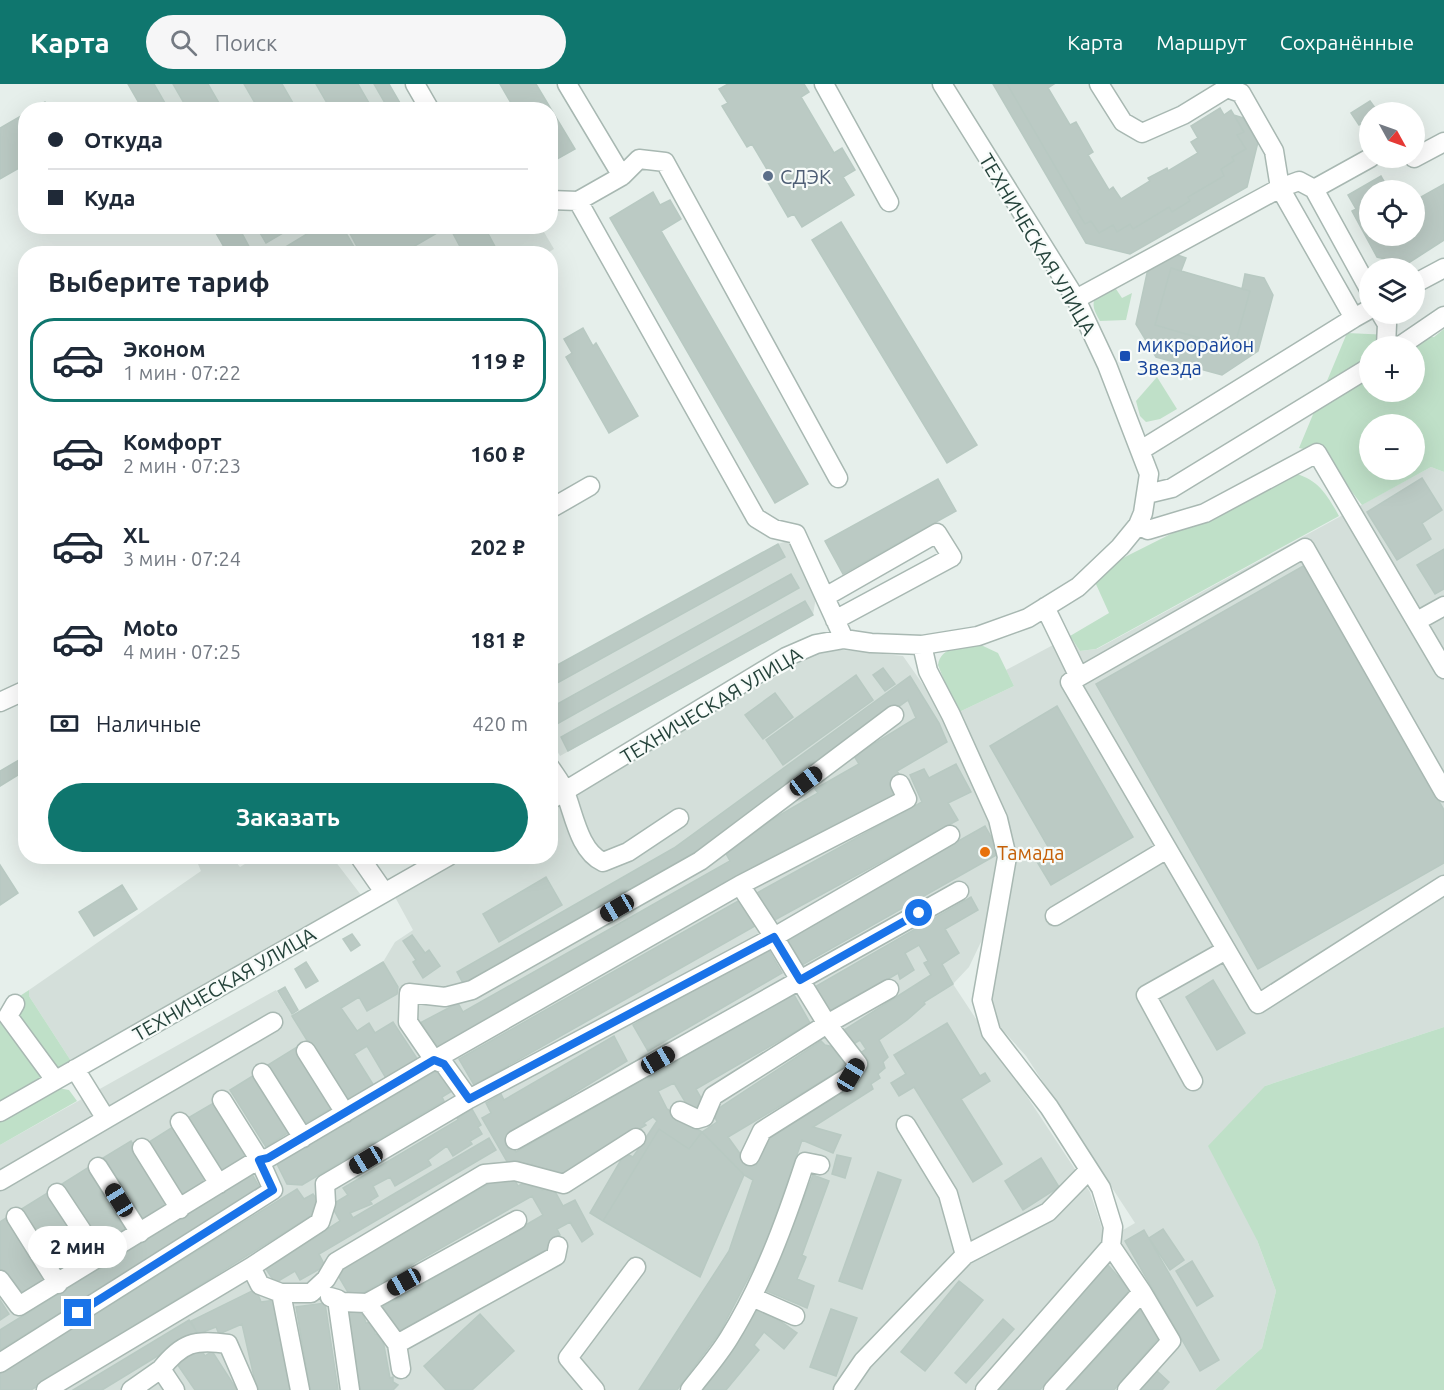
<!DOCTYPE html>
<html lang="ru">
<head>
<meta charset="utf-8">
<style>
  body { margin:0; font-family:Ubuntu,sans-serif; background:#f6f6f7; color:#1f2937; height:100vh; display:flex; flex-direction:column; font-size:22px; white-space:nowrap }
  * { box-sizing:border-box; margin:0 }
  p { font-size:20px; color:#747a83 }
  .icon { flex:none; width:33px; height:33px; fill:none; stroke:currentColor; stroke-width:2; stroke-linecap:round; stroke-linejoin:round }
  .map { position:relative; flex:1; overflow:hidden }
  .details { position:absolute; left:18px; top:162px; width:540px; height:618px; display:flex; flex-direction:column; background:#fff; border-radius:24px; box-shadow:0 6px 24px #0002 }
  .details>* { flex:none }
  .hud { position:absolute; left:18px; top:18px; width:540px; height:132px; border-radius:24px; box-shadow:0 6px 24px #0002; display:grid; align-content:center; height:132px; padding:0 30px; background:#fff }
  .needle { width:39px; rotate:130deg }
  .fabs { position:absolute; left:1359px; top:18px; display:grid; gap:12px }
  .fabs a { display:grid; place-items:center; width:66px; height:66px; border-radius:50%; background:#fff; box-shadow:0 6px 24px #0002; font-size:30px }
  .end { position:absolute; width:27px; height:27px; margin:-14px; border:8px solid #1a73e8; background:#fff; box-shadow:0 0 0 3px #fff }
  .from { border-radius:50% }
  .bubble { position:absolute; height:42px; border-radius:21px; background:#fff; box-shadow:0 6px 24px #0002; font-size:20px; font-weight:700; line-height:42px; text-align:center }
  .car { position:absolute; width:18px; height:36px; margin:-18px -9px; border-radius:8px; box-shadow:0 0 4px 2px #0007; background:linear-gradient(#222 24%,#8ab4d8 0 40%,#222 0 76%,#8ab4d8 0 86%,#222 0) }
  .hud b { display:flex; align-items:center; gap:21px; height:57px; font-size:22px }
  .hud b+b { border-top:2px solid #e0e1e3 }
  .hud i { width:15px; height:15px; background:#1f2937 }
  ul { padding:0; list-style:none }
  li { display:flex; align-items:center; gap:18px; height:84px; margin:0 12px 9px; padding:0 18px; border:3px solid transparent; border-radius:24px }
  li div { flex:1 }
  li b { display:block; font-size:22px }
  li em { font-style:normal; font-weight:700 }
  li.active { border-color:#0f766e }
  li>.icon { width:54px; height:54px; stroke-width:1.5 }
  h2 { padding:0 30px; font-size:27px; line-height:72px }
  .pay { display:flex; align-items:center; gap:15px; height:66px; padding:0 30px; font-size:22px }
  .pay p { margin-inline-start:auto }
  .button { display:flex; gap:12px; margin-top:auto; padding:12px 30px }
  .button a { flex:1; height:69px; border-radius:36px; background:#0f766e; color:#fff; font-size:24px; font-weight:700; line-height:69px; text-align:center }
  header { display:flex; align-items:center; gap:36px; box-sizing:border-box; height:84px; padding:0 30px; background:#0f766e; color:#fff }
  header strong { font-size:28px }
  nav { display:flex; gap:33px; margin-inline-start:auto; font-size:21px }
  .search { width:420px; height:54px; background:#f6f6f7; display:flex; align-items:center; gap:15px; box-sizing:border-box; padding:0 21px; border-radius:33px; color:#747a83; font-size:22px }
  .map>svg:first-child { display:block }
  .built { fill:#d4dfda }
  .green { fill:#bfe0c8; fill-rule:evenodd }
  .building { fill:#bbcac4; stroke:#b8c9c2; stroke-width:1.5 }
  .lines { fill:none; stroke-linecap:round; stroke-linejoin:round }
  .minor-casing { stroke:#a8b8b2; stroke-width:21 }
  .minor { stroke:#fff; stroke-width:18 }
  .route { stroke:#1a73e8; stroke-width:8 }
  .service-dot { fill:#5c6f8a; stroke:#f7fbf9; stroke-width:2 }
  .transit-dot { fill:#1a4fb4; stroke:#f7fbf9; stroke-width:2 }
  .food-dot { fill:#e8710a; stroke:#f7fbf9; stroke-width:2 }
  .labels { text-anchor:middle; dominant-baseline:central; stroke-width:4.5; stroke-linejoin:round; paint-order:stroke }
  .service-label { font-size:20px; fill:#4e5e75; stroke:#f7fbf9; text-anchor:start }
  .street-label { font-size:20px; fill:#24423a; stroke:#f7fbf9 }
  .transit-label { font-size:20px; fill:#164399; stroke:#f7fbf9; text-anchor:start }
  .food-label { font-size:20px; fill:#c56008; stroke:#f7fbf9; text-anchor:start }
</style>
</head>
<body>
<header>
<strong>Карта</strong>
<div class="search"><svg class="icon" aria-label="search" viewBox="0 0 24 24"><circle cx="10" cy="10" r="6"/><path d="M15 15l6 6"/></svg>Поиск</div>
<nav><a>Карта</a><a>Маршрут</a><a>Сохранённые</a></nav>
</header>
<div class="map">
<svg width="1444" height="1306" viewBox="0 0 1444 1306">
  <rect width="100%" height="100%" fill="#e6efeb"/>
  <path class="built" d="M128,0H389L404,25H143Z
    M212,143H541L554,165L546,170L228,169Z
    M1431,383L1444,388V943L1265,1002L1257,1156L1276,1207L1262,1264L1215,1306H0V1061L276,906L292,931L383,878L395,858L413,846L395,813L464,773L550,772L551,722L813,571L833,565L903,572L945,632L991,736L1003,771L990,839L969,883L953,900L1090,1108L1106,1156L1135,1139L1026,972L999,942L990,917L1013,769L957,629L1014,602L1006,586L1070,552L1080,567L1097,565Z
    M787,457L795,464L816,513L813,531L560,672L551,656L550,585L778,460Z
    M213,773H232L240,783L256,773H332L361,811L71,977L29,912V906L201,787L198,780Z"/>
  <path class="green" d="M1112,199L1122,214L1132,209L1126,236L1100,237C1087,216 1095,212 1112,199Z
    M1444,245V388L1431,383L1362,421L1322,369L1299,364L1347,249L1434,253ZM1370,262H1414V308H1370ZM1370,340H1414V386H1370Z
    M1157,293L1177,325L1160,335L1146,338L1140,332L1136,317Z
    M1292,389C1317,394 1327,410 1339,432L1096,565L1080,567L1070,552L1109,529L1095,498L1115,478Z
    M981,561L998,569L1014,602L957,629L938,581C941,561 964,563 981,561Z
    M29,906V912L71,977L0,1017V925Z
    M1444,943V1306H1215L1262,1264L1276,1207L1257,1156L1208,1062L1265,1002Z
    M58,1004L69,1006L77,1017L0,1061V1037Z"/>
  <path class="building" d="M128,0H154L169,26H143Z
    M173,0H208L223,26H188Z
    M244,0H282L297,26H259Z
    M316,0H358L373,26H331Z
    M374,0H389L404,26H389Z
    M500,0H536L575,65L550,79V26H515Z
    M728,0H804L809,8L801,13L834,69L842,64L855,86L843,93L854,111L802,143L794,130L788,133L763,90L768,87L752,60L747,63L722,22L728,19L719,5Z
    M993,0H1007L1080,125L1077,127L1085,140L1091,137L1099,149L1113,141L1117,148L1130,140L1133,145L1169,123L1172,128L1190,117L1188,113L1224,92L1221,85L1234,77L1232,73L1246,65L1237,51L1244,48L1234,31L1243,34L1258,58L1247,103L1130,170L1086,159Z
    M1007,0H1054L1048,4L1070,41L1076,38L1093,68L1088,71L1109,106L1113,103L1121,115L1150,97L1148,94L1167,84L1168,87L1198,69L1191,58L1198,54L1191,42L1220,24L1224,31L1231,26L1244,48L1237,51L1246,65L1232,73L1234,77L1221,85L1224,92L1188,113L1190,117L1172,128L1169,123L1133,145L1130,140L1117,148L1113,141L1099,149L1091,137L1085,140L1077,127L1080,125Z
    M1370,17L1378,28H1370V34L1359,41L1351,29Z
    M45,18L49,26H31Z
    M26,29V80L0,95V44Z
    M1381,92L1389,106H1370V152H1414V117L1444,100V156L1407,180L1377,173L1352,127L1356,125L1348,111Z
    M653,108L660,121L670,116L681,135L661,147L808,400L775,419L610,134Z
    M841,138L977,361L947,379L812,156Z
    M212,142H238L253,170H228Z
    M256,142H292L293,143L266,159Z
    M320,142H342L354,163L344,170H274Z
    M346,142H449L401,170H361Z
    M449,142H484L499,170H464Z
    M1169,168L1186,174L1181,187L1171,184L1155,241L1234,264L1250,207L1242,205L1245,190L1264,194L1273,211L1258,267L1222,291L1156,273L1136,240L1149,180Z
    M1171,184L1250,207L1234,264L1155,241Z
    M583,244L593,262L596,259L638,332L609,349L566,273L572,269L564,255Z
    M1422,394L1442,426L1422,439L1431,455L1397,476L1367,428Z
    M938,395L956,427L843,490L825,457Z
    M778,460L785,473L550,603V585Z
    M1444,465V505L1435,510L1417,481Z
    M1305,481L1444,726V779L1258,885L1096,600Z
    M791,490L799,504L557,640L550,624Z
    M805,517L813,531L568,667L561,653Z
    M883,584L895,600L885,607L873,591Z
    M856,591L873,616L783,681L766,656Z
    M910,592L939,639L947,658L897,687L899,690L891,695L900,710L433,966L418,940L458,919L463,928L730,777L723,764L818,709L815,705L859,680L854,672L916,634L908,616L692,773L465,903L457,888L674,764Z
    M775,609L793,633L763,655L745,631Z
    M1057,622L1133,753L1051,801L1036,776L1051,768L990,662Z
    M26,672V686L0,702V687Z
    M956,680L971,708L948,719L958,736L771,838L755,810L922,718L910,691L924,685L929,694Z
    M985,742L1000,769L802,881L786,854Z
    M0,781L18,809L0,821Z
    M546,793L562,821L499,858L483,830Z
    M122,801L137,825L94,852L79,828Z
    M971,813L978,826L945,845L959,869L942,880L953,900L924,918L925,920L907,936L879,956L888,973L883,978L885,984L878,990L880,994L871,1000L873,1005L813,1043L841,1051L833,1069L802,1056L768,1156L720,1248L677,1306H639L729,1167L753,1096L744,1091L702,1048L717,1038L713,1028L821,957L825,961L838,964L849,981L728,1053L746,1078L756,1081L772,1041L782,1044L861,992L859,988L867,982L859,970L866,965L860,956L852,961L841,948L931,891L924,879L928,877L919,861L905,869L914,886L900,895L898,889L829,931L813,904Z
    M740,816L755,842L474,1001L459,975Z
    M352,850L360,861L351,867L343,855Z
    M412,851L425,869L429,866L440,882L423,894L413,878L416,876L403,857Z
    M767,863L782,889L648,967L633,941Z
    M306,878L318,897L306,904L295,885Z
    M383,878L398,903L397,910L367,927L359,913L341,924L357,947L369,939L375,949L393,938L418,976L387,996L367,962L354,970L376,1005L347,1021L292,932Z
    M1213,896L1245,949L1217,966L1186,913Z
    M285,903L298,926L292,930L278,907Z
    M793,909L810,939L696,1005L704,1019L690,1026L674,999L658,1007L667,1025L702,1048L689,1065L659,1045L603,1137L590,1129L625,1069L633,1073L657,1037L653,1033L644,1039L646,1041L561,1092L540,1090L532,1080L523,1086L519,1077L509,1081L482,1034L491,1029L486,1019L501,1010L504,1016L614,952L627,977L506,1051L516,1068Z
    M947,939L980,992L985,989L990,997L961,1015L1002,1080L973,1098L914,1003L899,1012L891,999L906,990L894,971Z
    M297,963L333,1023L304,1040L268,981Z
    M439,985L452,1007L442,1013L444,1017L302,1101L287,1100L277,1080Z
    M256,990L292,1046L266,1063L230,1006Z
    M217,1017L249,1071L220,1088L188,1034Z
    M472,1025L481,1041L478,1043L482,1050L470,1057L472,1060L453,1072L447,1062L428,1076L431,1081L395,1102L390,1093L373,1102L378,1112L370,1117L372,1120L350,1129L353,1134L489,1054L496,1066L319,1170L325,1182L300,1196L295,1187L275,1199L266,1185L340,1137L331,1121L348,1111L343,1104L458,1036L457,1034Z
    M176,1041L210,1093L180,1113L146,1060Z
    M659,1045L689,1065L702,1048L744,1091L700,1193L603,1137Z
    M131,1057L168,1119L141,1136L103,1074Z
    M837,1071L851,1074L845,1094L832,1090Z
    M1041,1074L1059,1103L1023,1126L1005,1097Z
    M89,1083L128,1143L100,1160L62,1100Z
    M878,1088L901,1096L862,1205L839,1197Z
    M252,1090L261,1106L0,1266V1246Z
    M512,1091L518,1102L528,1097L531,1103L538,1099L542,1106L552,1102L563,1122L575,1116L593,1150L582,1158L570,1138L557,1145L560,1151L550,1157L552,1163L397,1250L381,1224L543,1131L532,1112L352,1215L336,1188L500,1093Z
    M813,1091L829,1097L802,1171L806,1173L797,1195L814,1202L807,1224L767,1207Z
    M297,1105L304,1115L313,1110L321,1122L312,1126L314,1130L31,1306H0V1289Z
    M49,1108L88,1169L59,1187L20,1126Z
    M6,1134L46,1196L17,1215L0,1189V1138Z
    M1163,1145L1184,1176L1170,1186L1149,1154Z
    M1144,1146L1219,1276L1200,1287L1125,1157Z
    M1192,1177L1213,1212L1197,1222L1176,1187Z
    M1108,1181L1130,1206L1040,1306H994Z
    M959,1197L983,1216L925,1287L901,1268Z
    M256,1205L261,1218L275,1216L292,1306H257L242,1240L219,1250L216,1243L198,1250L191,1237Z
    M0,1216L9,1230L0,1236Z
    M325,1219L338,1306H310L296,1223Z
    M760,1223L797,1249L784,1265L764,1248L754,1261L759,1266L726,1306H700Z
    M361,1225L366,1239L374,1238L375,1250L382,1251L390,1294L393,1293V1298L398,1301L393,1306H360L347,1227Z
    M831,1225L857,1234L836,1292L810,1283Z
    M1141,1225L1153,1236L1150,1239L1162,1250L1114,1306H1067Z
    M480,1230L514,1267L472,1306H446L424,1282Z
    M1003,1235L1014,1245L966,1299L955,1289Z
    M189,1236L197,1248L102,1306H73Z
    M200,1264L205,1272L212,1267L237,1306H195L175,1277L189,1267L191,1270Z
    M1157,1287L1169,1298L1162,1306H1139Z"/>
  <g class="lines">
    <g class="minor-casing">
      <path id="minor" d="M415,0L430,26
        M567,0L622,92L578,117
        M824,0L889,118
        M1414,74L1444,58
        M622,92L639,75L665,78L838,394
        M1314,105L1370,74
        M550,116L578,117L756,434L774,445L796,450L844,555
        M1414,200L1444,184
        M1076,215L1280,104L1274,67L1241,9L1227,4L1183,31L1142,49L1123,38L1099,0
        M1381,230L1387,240L1386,262
        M1354,234L1370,225
        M1400,262L1444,232
        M1141,366L1354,234L1280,104L1299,97L1314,105L1370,207
        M1147,410L1172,404L1370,283
        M550,425L590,402
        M1138,441L1148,446L1205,429L1317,369L1444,585
        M825,513L937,449L952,473L835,536
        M1045,523L1079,593
        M1417,537L1444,522
        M922,561L928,587L951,631L998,735L1007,773L982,916L991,948L1049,1023L1101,1104L1113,1143L1111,1162L985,1306
        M0,618L26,606
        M550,683C555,691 562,699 565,708C574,730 579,767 603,778L628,768L679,734
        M900,700L907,715L740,801L774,853L950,751
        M1444,708L1305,464L1070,598L1258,920L1444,801
        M550,716L786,573L816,560L844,555L871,559L922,561L978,552L1028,534L1078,503L1120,463L1138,441L1143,429L1149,390L1107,281L1076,215L942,0
        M359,772L384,808
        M1055,832L1167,765
        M15,920L8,932L55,996
        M306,967L345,1029
        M434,976L740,801
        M75,985L106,1035L273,938
        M262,989L303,1054
        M1193,997L1146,911L1226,866
        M469,1015L774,853L800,896L515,1056
        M680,1027L697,1035L704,1033L713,1012L827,940L800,896L959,807
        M0,1028L449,772
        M180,1038L219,1100
        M906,1041L948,1110L965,1171L1048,1128L1089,1086
        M142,1064L180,1125
        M750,1072L762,1047L851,991L858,980L827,940L889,905
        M98,1083L140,1149
        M0,1097L106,1035
        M57,1109L100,1174
        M16,1133L58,1200
        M0,1196L19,1222L259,1075L268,1074L434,976L408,938L409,909L445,913L472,906L700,777L894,631
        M281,1209H311L326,1195L336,1178L484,1090L515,1087L564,1100L636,1054
        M330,1213L337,1215L350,1306
        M752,1213L795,1232
        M337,1215L342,1218L367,1219L517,1136
        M367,1219L397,1260L401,1285
        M397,1260L556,1172L558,1162
        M0,1279L273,1106L259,1075L222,1016
        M161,1285C182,1259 194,1255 228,1260L248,1306
        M46,1306L251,1183
        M131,1306L161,1285L175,1306
        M300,1306L281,1209L260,1201L251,1183L320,1138L326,1119L325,1100L469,1015L444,980L434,976
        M595,1306L568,1274L636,1183
        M690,1306C703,1289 718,1272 729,1254C763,1199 785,1139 805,1078L820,1081
        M843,1306L863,1277L965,1171
        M1053,1306L1142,1208L1111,1162
        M1127,1306L1171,1257L1142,1208"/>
    </g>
    <use href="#minor" class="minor"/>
  </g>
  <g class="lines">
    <path class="route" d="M78,1229L273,1106L259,1076L268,1074L434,976L444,980L469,1015L774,853L800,896L919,829"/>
  </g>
  <circle class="service-dot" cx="768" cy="92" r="6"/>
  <rect class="transit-dot" x="1119" y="266" width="12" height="12" rx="3"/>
  <circle class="food-dot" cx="985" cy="768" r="6"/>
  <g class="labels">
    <g class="service-label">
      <text x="780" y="92">СДЭК</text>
    </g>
    <g class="street-label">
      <text transform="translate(1038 160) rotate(59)">ТЕХНИЧЕСКАЯ УЛИЦА</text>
      <text transform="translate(711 621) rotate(-31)">ТЕХНИЧЕСКАЯ УЛИЦА</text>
      <text transform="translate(224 900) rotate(-30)">ТЕХНИЧЕСКАЯ УЛИЦА</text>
    </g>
    <g class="transit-label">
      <text x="1137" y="260">микрорайон<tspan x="1137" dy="23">Звезда</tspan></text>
    </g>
    <g class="food-label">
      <text x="997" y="768">Тамада</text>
    </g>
  </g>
</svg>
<div class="fabs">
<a><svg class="needle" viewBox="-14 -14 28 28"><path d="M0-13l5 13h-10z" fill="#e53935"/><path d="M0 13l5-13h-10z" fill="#747a83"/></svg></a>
<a><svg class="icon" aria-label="locate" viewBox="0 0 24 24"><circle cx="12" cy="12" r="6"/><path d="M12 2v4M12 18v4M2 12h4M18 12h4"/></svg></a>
<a><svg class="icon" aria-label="layers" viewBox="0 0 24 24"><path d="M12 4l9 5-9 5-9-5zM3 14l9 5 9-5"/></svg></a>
<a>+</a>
<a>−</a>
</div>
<i class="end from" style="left:919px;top:829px"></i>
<i class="end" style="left:78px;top:1229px"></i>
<div class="bubble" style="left:28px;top:1142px;width:99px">2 мин</div>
<i class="car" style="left:806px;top:697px;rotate:53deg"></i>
<i class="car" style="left:617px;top:824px;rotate:240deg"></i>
<i class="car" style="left:658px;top:976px;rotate:60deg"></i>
<i class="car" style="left:851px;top:991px;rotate:31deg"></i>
<i class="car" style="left:366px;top:1076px;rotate:239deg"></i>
<i class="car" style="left:119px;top:1116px;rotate:328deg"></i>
<i class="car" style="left:404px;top:1198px;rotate:241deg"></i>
<div class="hud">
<b><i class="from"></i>Откуда</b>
<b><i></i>Куда</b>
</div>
<section class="details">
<h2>Выберите тариф</h2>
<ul>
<li class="active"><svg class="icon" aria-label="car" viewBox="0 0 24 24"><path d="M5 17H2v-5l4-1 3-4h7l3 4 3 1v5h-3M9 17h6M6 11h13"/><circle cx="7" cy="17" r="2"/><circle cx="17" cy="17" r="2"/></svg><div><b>Эконом</b><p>1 мин · 07:22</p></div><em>119 ₽</em></li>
<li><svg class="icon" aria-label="car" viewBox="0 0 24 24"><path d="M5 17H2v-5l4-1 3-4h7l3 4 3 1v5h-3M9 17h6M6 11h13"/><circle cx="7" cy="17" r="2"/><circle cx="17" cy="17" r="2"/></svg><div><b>Комфорт</b><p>2 мин · 07:23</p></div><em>160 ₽</em></li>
<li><svg class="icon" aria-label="car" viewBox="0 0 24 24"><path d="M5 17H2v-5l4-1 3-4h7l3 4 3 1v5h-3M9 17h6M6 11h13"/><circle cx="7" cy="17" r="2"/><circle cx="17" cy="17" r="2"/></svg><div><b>XL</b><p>3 мин · 07:24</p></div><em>202 ₽</em></li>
<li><svg class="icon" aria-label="car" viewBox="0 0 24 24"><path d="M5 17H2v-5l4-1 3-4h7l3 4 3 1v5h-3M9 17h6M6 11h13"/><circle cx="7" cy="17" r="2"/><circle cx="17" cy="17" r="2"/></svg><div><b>Moto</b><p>4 мин · 07:25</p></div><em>181 ₽</em></li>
</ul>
<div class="pay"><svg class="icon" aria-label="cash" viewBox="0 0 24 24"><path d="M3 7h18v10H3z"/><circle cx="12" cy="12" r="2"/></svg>Наличные<p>420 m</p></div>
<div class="button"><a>Заказать</a></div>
</section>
</div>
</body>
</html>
